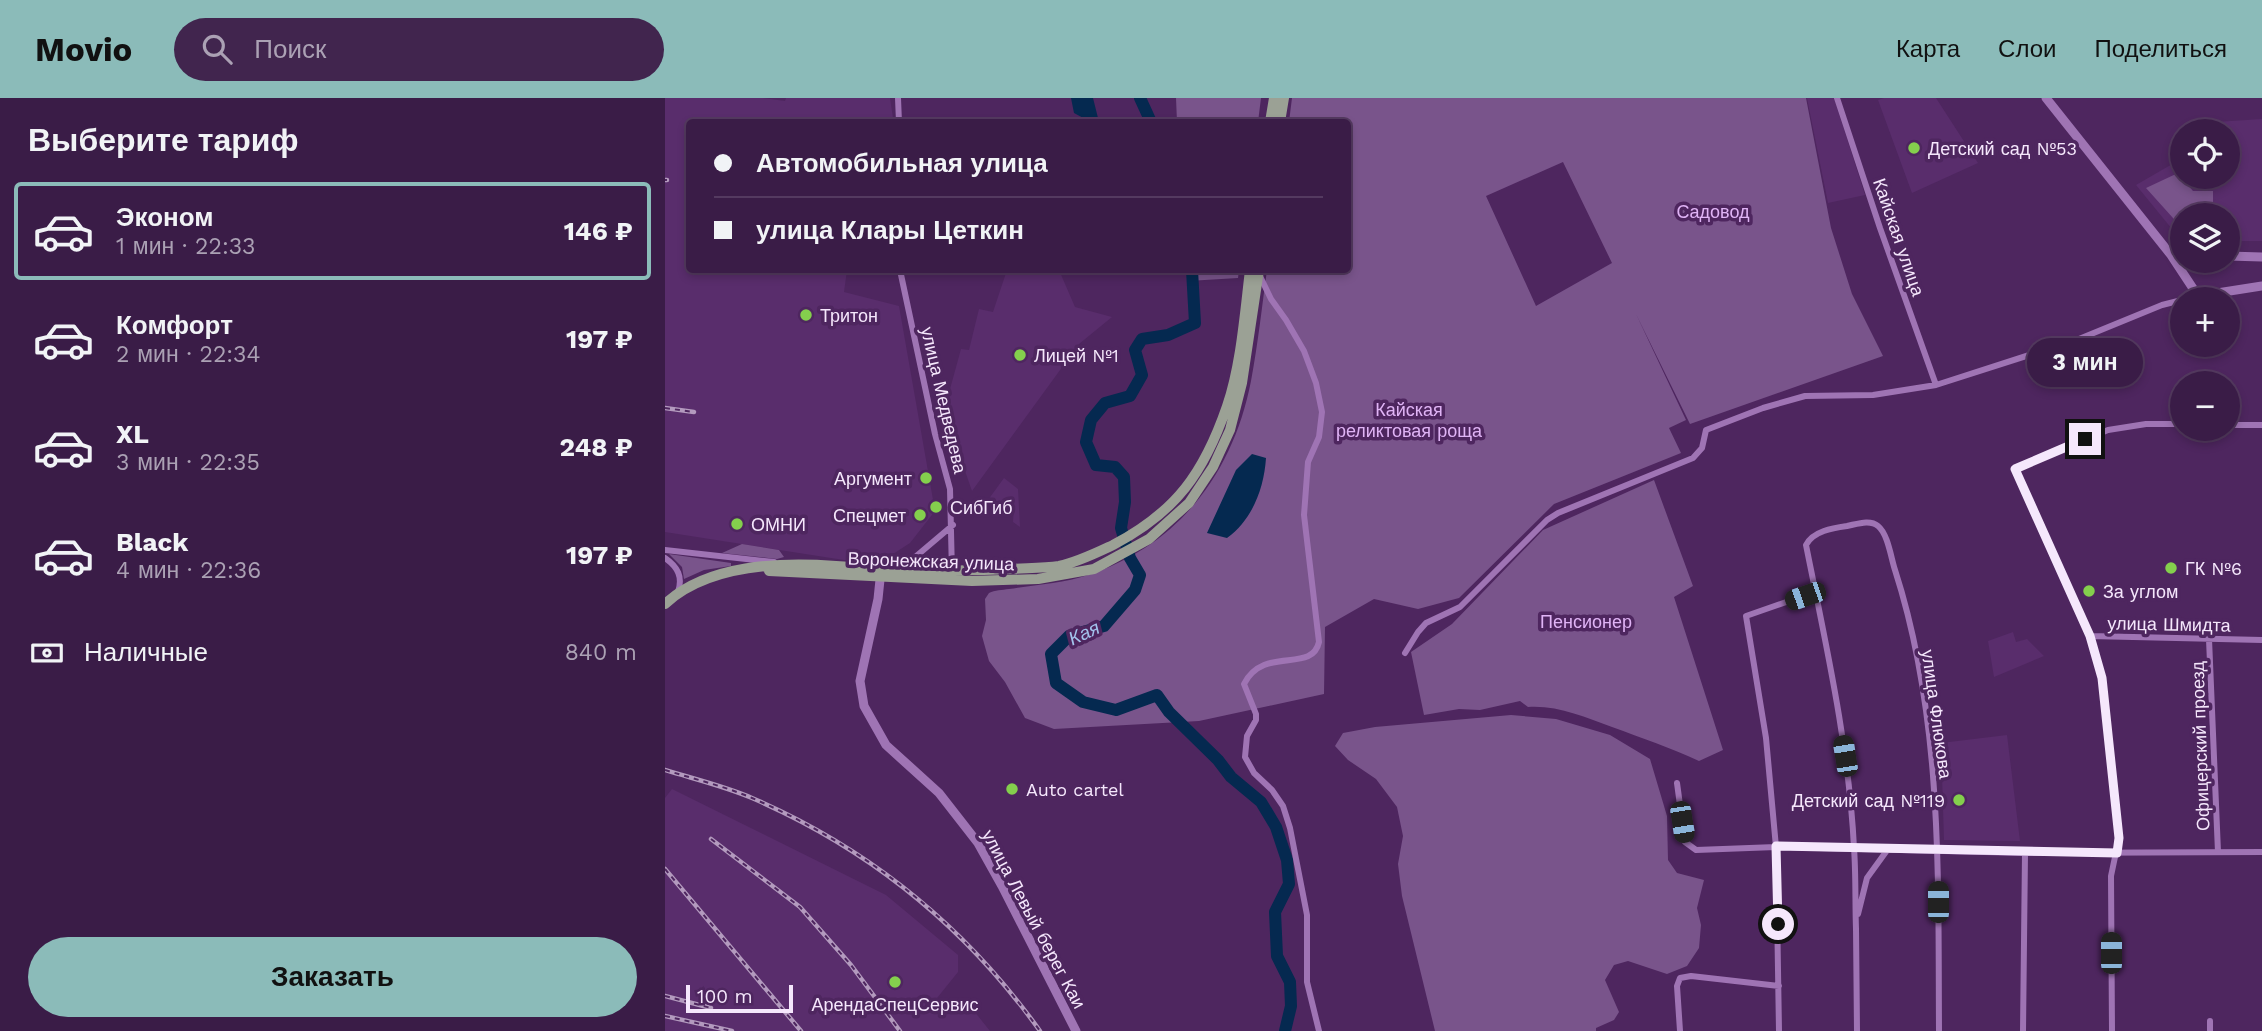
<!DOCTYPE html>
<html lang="ru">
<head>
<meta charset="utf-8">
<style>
  body { margin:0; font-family:"Work Sans",sans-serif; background:#41254e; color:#f1f3f6; height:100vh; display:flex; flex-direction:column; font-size:26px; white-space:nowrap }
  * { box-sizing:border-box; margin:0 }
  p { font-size:23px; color:#aba1b4 }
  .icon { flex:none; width:38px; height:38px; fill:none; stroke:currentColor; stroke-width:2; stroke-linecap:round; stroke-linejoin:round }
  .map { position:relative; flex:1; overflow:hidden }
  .drawer { display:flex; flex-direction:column; background:#3a1c47; width:665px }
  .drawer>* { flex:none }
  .guide { position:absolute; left:21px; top:21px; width:665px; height:154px; border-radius:7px; box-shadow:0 4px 10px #0003,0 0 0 2px #543a60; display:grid; align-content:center; height:154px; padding:0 28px; background:#3a1c47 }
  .controls { position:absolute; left:1505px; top:21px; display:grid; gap:14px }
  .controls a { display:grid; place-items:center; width:70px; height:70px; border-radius:50%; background:#3a1c47; box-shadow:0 4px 10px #0003,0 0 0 2px #543a60; font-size:35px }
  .scale { position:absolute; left:21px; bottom:18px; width:107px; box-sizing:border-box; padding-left:7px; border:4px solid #f5e7fc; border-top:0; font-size:19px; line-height:24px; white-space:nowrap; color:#f5e7fc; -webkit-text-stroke:5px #4e265f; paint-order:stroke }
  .end { position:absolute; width:32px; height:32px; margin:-16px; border:9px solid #f5e7fc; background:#111; box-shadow:0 0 0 4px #111 }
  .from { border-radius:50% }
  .bubble { position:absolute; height:49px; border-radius:24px; background:#3a1c47; box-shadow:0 4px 10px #0003,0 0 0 2px #543a60; font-size:23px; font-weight:700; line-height:49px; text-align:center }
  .car { position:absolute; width:21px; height:42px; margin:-21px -10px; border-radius:9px; box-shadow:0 0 5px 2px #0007; background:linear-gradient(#222 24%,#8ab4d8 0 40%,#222 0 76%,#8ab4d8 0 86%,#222 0) }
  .guide b { display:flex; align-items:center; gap:24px; height:66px; font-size:26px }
  .guide b+b { border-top:2px solid #543a60 }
  .guide i { width:18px; height:18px; background:#f1f3f6 }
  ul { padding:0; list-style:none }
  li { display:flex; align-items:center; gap:21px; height:98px; margin:0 14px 10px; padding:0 14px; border:4px solid transparent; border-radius:7px }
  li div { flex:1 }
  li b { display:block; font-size:26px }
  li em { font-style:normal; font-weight:700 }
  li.selected { border-color:#8bbbb9 }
  li>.icon { width:63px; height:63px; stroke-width:1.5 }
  h2 { padding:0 28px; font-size:32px; line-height:84px }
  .pay { display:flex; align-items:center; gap:18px; height:77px; padding:0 28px; font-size:26px }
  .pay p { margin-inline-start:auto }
  .cta { display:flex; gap:14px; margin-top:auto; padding:14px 28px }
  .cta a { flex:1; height:80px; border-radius:42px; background:#8bbbb9; color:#111; font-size:28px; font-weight:700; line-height:80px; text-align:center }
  header { display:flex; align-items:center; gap:42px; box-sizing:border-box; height:98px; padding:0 35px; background:#8bbbb9; color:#111 }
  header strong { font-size:33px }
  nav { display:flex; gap:38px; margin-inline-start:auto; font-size:24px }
  .search { width:490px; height:63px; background:#41254e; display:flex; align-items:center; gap:18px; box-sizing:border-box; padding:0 24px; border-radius:38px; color:#aba1b4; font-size:26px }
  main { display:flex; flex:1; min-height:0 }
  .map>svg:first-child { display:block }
  .built { fill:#592d6c }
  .green { fill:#79548b; fill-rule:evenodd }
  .water { fill:#052950 }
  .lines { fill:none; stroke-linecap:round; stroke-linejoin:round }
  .river { stroke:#052950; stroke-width:12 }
  .street { stroke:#9f74b4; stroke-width:6 }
  .secondary { stroke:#9f74b4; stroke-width:9 }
  .primary { stroke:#9ba195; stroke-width:10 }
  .rail-casing { stroke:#b39abe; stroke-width:4.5 }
  .rail { stroke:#4e265f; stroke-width:2; stroke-dasharray:5; stroke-linecap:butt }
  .route { stroke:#f5e7fc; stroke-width:9 }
  .poi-dot { fill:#84cf4d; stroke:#4e265f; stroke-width:2.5 }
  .labels { text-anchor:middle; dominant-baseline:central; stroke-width:7; stroke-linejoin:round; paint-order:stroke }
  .poi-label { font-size:18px; fill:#f5e7fc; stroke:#4e265f; text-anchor:start }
  .park-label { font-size:18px; fill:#e0b4f6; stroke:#4e265f }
  .street-label { font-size:18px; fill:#f5e7fc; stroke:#4e265f }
  .water-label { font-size:19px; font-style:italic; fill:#a3c3ec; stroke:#4e265f }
</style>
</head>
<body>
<header>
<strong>Movio</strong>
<div class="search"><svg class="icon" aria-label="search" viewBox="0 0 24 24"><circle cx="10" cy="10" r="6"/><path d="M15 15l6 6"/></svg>Поиск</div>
<nav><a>Карта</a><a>Слои</a><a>Поделиться</a></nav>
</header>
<main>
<section class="drawer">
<h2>Выберите тариф</h2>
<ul>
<li class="selected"><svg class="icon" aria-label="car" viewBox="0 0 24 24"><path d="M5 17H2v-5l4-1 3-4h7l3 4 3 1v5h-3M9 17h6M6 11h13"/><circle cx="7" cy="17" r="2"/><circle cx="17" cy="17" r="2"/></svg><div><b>Эконом</b><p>1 мин · 22:33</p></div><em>146 ₽</em></li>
<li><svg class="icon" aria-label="car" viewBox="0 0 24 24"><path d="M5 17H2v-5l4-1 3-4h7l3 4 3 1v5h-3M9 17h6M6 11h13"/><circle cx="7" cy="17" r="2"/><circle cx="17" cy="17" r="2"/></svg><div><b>Комфорт</b><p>2 мин · 22:34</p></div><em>197 ₽</em></li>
<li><svg class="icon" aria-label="car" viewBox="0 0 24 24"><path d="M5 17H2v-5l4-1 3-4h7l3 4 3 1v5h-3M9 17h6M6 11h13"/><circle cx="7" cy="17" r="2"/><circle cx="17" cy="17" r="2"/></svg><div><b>XL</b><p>3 мин · 22:35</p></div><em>248 ₽</em></li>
<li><svg class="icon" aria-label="car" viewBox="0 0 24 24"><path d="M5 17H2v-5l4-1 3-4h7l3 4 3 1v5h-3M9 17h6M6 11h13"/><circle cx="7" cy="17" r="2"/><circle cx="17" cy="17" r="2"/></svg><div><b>Black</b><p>4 мин · 22:36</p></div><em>197 ₽</em></li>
</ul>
<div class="pay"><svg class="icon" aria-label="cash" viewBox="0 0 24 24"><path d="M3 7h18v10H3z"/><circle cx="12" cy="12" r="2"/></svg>Наличные<p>840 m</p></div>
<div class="cta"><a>Заказать</a></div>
</section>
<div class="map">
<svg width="1597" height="933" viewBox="0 0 1597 933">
  <rect width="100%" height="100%" fill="#4e265f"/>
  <path class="built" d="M0,0H98L120,3L121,0H225L228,20L203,24H24V172H182L179,194L234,208L270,413L245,445L211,467L0,434Z
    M1142,0H1169L1200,97L1163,105Z
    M1219,0H1271L1313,65L1247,95L1213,2Z
    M1597,21V143H1563V117H1517L1516,142L1471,87L1516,61L1515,54H1517V79H1563V33H1551V24Z
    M342,172H394L410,209L447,219L414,246L307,393L279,313L296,251L304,252L314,211L328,214Z
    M339,380L353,391L355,429L348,424L349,409L343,405L337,412L323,402Z
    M1348,534L1351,544L1362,541L1379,558L1329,579L1323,543Z
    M1342,637L1355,743L1279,742L1276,645Z
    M7,691L221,797L293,857V874L268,905L272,908L301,903L325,933H0V700Z"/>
  <path class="green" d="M511,0H596L593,24H512Z
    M627,0H1141L1166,130L1187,196L1218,258L1025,326L971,216L1021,322L1004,330L1016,355L889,406L794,500L753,511L709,501L660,529L659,596L534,623L389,631L360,620L340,584L324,563L317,538L321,522L320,501L324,495C330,492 337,492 344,491C370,487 399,485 423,477C514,447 568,375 586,283C593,246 597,208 602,172H682V24H624ZM898,64L947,165L871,208L821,98Z
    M1513,75L1528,93H1548V117H1517V130L1481,90Z
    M522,172H574L573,180L523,183Z
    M989,382L1028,488L1009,499L1058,652L1034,663C1006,650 977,640 947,629C920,619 892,607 863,609L855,603L815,612L794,611L759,617L746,554L787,526L878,432Z
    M77,446L114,452L119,459L112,461L57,455Z
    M4,456L66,465V468L39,472L19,481L17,469Z
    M846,617L891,621L945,637L985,661L1002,718L1003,762L1012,775L1039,782L1032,810L1036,827L1034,850L1022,868L1002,876L963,863L949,867L940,882L954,914L949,922L931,930V933H770L737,798L733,766L738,738L732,709L711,681L683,662L670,648L678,635L710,629Z"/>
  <path class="water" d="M406,0H428L434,24H423L422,22L409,15Z
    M587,356L601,360C599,391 587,422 562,440L542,435L571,372Z"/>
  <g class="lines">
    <path class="river" d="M475,0L486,24
      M527,172L530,225L503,237L477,241L470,252L477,277L465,298L440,305L426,322L421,344L431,367L450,369L459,379L460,404L456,430L465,460L475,477L470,492L439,528L404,538L386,556L391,585L418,604L451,612L492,597L504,614L553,662L566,679L596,704L611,729L622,762L624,786L610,814L612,858L625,884L626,908L620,933"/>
    <path class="street" d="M233,0L234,24
      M1172,0L1215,130L1271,287
      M235,172L270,336L285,391L287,475
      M594,176L606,201L621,222L639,253L651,285L657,314L654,339L643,364L639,417L654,544C647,576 599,547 579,586L591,616V622L582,638L580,659L589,675L607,692L618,708L625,730L642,817V884L654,933
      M1563,327H1597
      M0,452L109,464
      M0,460C13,469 18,479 13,494
      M236,471L288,427
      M1425,538L1597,542
      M1544,541L1553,754
      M740,555L753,534L761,525L795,509L882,422L893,415L1028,360L1037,350L1041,332L1098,310L1140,298L1208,297L1271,287L1414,241L1497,207L1517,202
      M1012,685L1020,744L1031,752L1111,749L1360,755L1597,754
      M1193,816L1202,780L1223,751
      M1191,830L1192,933
      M1191,831C1190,804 1191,777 1189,750C1184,648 1161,547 1141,447C1148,433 1168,430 1182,428C1192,426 1205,421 1213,428C1223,436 1226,460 1230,472C1278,621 1273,779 1274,933
      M1545,923V933
      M1015,933L1012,888L1015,880L1026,878L1114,888
      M1114,933L1111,749L1101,640L1081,518L1150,494
      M1358,933L1360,755
      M1447,933L1446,778L1454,740L1437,580L1425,538L1350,371L1443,332L1481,326H1517"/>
    <path class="secondary" d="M1381,0L1506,157L1533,198L1597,188
      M1563,158L1597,159
      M216,472L213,501L195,583L199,608L221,647L274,695L313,745L337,788L411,933"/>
    <path class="primary" d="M605,24L609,0
      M615,24L619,0
      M104,473L307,483L373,481L429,471L484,441L524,405L548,369L565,332L577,285L594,172
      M0,506C43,466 115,464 171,468C230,472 288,474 346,471C362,470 378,470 394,468C413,464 431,455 448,447C511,414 539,375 562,308C576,268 580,213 585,172"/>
    <g class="rail-casing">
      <path id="rail" d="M0,82H2
        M0,310L29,314
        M0,672C29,681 59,688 87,700C205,751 300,828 375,933
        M46,741L135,809L186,867L235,933
        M0,771L136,933
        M0,898L46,910
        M0,918L67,933"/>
    </g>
    <use href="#rail" class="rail"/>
  </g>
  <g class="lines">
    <path class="route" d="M1113,826L1111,748L1452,755L1454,740L1437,580L1425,538L1350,371L1420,341"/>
  </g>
  <g class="poi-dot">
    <circle cx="1249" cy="50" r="7"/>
    <circle cx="141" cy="217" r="7"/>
    <circle cx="355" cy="257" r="7"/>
    <circle cx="261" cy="380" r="7"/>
    <circle cx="271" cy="409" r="7"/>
    <circle cx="255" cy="417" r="7"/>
    <circle cx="72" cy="426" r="7"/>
    <circle cx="1506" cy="470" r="7"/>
    <circle cx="1424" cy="493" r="7"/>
    <circle cx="347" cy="691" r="7"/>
    <circle cx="1294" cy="702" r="7"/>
    <circle cx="230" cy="884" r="7"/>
  </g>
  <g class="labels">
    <g class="poi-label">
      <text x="1263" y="50">Детский сад №53</text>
      <text x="155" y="217">Тритон</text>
      <text x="369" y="257">Лицей №1</text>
      <text x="247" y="380" text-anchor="end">Аргумент</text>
      <text x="285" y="409">СибГиб</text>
      <text x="241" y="417" text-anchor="end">Спецмет</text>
      <text x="86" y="426">ОМНИ</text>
      <text x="1520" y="470">ГК №6</text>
      <text x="1438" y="493">За углом</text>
      <text x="361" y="691">Auto cartel</text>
      <text x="1280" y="702" text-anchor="end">Детский сад №119</text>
      <text x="230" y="906" text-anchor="middle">АрендаСпецСервис</text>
    </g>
    <g class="park-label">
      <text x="1048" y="113">Садовод</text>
      <text x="744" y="311">Кайская<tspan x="744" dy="21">реликтовая роща</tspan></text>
      <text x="921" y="523">Пенсионер</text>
    </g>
    <g class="street-label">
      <text transform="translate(1234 139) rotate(71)">Кайская улица</text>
      <text transform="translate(279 302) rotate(77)">улица Медведева</text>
      <text transform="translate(266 463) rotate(2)">Воронежская улица</text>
      <text transform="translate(1504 526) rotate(1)">улица Шмидта</text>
      <text transform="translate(1272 616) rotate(82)">улица Флюкова</text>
      <text transform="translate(1535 648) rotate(-92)">Офицерский проезд</text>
      <text transform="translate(369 821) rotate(62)">улица Левый берег Каи</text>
    </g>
    <g class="water-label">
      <text transform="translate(419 535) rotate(-25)">Кая</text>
    </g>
  </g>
</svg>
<div class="controls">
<a><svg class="icon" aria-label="locate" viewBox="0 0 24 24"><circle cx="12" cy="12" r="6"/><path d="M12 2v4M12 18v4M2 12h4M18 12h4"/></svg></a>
<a><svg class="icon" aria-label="layers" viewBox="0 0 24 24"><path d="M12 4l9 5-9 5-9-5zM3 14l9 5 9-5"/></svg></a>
<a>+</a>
<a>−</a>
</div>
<div class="scale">100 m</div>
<i class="end from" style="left:1113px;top:826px"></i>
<i class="end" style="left:1420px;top:341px"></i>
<div class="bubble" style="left:1362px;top:240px;width:116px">3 мин</div>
<i class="car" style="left:1140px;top:498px;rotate:251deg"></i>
<i class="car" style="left:1180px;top:658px;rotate:351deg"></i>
<i class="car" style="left:1017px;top:724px;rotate:171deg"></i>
<i class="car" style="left:1273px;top:804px;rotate:0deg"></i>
<i class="car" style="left:1446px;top:855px;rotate:0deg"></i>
<div class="guide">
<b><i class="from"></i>Автомобильная улица</b>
<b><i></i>улица Клары Цеткин</b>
</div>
</div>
</main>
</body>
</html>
